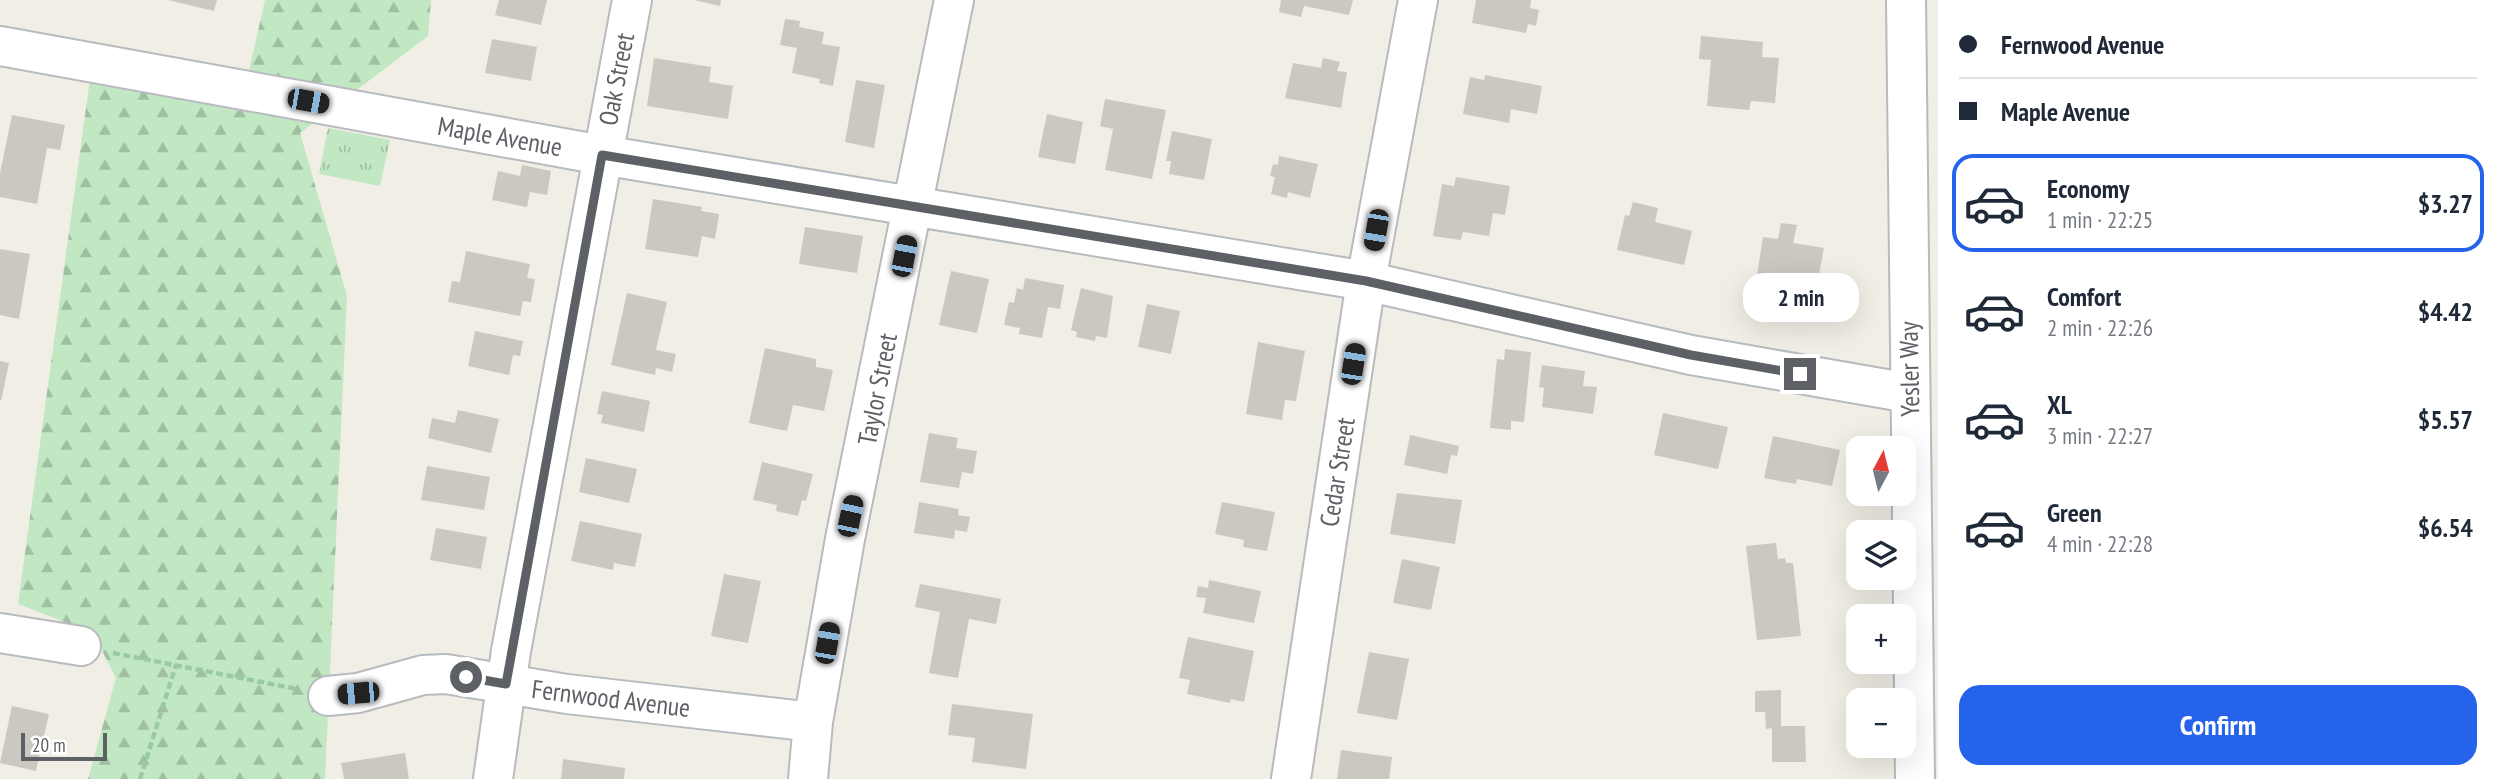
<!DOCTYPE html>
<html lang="en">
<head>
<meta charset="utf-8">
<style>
  body { margin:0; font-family:"PT Sans Narrow",sans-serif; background:#f2f2f3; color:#1f2937; height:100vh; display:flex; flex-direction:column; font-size:26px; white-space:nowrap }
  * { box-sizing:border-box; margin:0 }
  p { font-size:23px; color:#747a83 }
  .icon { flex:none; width:38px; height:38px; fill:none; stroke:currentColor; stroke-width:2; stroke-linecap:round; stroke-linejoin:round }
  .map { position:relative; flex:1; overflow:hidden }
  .details { display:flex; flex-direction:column; background:#fff; width:560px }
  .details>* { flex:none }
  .top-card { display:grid; align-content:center; height:154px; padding:0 21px; background:#fff }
  .needle { width:46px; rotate:7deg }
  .buttons { position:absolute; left:1846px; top:436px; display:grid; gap:14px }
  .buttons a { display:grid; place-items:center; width:70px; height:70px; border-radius:14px; background:#fff; box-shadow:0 7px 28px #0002; font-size:35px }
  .scale { position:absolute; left:21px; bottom:18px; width:86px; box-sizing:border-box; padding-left:7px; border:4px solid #5d6166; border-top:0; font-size:19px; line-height:24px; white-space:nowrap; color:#5d6166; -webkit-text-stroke:5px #fff; paint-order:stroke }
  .end { position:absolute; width:32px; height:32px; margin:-16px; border:9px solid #5d6166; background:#fff; box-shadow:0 0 0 4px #fff }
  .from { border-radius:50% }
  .bubble { position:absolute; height:49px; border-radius:21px; background:#fff; box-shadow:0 7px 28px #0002; font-size:23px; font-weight:800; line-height:49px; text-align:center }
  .car { position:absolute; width:21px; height:42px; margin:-21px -10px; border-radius:9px; box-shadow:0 0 5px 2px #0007; background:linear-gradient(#222 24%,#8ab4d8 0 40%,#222 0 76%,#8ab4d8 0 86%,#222 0) }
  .top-card b { display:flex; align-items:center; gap:24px; height:66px; font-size:26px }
  .top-card b+b { border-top:2px solid #e0e1e3 }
  .top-card i { width:18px; height:18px; background:#1f2937 }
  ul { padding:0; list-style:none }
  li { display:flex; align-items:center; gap:21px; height:98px; margin:0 14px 10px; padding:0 7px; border:4px solid transparent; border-radius:21px }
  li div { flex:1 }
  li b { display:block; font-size:26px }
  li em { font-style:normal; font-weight:800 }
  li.active { border-color:#2563eb }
  li>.icon { width:63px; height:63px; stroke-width:1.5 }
  .action { display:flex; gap:14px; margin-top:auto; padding:14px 21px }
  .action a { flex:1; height:80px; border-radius:21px; background:#2563eb; color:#fff; font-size:28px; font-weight:800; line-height:80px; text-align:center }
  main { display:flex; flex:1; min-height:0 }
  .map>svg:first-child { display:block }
  .forest { fill:url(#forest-firs) }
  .park { fill:url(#park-tufts) }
  .building { fill:#cbc8c2 }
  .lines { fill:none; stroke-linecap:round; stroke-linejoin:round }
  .minor-casing { stroke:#b7bbbf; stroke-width:42 }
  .path { stroke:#99c9a8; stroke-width:4.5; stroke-dasharray:7 3.5; stroke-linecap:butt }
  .minor { stroke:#fff; stroke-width:38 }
  .route { stroke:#5d6166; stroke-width:9 }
  .labels { text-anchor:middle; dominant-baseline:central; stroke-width:6; stroke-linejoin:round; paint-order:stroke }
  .street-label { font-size:26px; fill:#5d6166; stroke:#fff }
</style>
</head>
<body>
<main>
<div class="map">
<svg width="1938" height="779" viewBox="0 0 1938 779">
  <defs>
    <pattern id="forest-firs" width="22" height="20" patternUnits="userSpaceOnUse" patternTransform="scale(1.75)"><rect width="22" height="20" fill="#c1e8c2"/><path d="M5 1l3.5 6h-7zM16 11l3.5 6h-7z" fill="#a0bfa1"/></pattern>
    <pattern id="park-tufts" width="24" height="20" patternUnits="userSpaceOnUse" patternTransform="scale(1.75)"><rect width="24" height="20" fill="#c1e8c2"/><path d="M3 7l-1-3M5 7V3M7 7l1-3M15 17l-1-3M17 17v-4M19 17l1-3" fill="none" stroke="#a0bfa1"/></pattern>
  </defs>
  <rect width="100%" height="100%" fill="#f0eee5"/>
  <path class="forest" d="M265,0H431L428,36L300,133L347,296L325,779H88L116,678L93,633L18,604L90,79L240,111Z"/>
  <path class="park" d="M328,128L390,140L380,186L319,174Z"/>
  <path class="building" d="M168,0H217L214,11Z
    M499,0H547L541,25L495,15Z
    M694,0H721L720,6Z
    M1281,0H1353L1349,15L1304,6L1301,17L1279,12Z
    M1476,0H1531L1530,8L1539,10L1536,26L1528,24L1526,33L1472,23Z
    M785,19L800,21L799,27L824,32L822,44L840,47L833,86L819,83L820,79L792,73L797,48L780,45Z
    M1701,36L1763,42L1762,57L1779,58L1775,103L1751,101L1749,110L1707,106L1711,60L1699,59Z
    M492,39L537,47L531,81L485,73Z
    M654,58L711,67L709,82L733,86L728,119L647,106Z
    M1323,58L1340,62L1337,71L1347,72L1341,108L1285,98L1293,63L1321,68Z
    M1485,75L1542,86L1537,114L1511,109L1509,123L1463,114L1470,77L1484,80Z
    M856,80L885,85L874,148L845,142Z
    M1105,99L1166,110L1152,179L1105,170L1113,129L1100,126Z
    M1047,114L1083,122L1075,164L1038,157Z
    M12,115L65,125L60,150L47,148L37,204L0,197V173Z
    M1172,131L1212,139L1204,180L1169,174L1171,161H1166Z
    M1279,156L1318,164L1310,198L1288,192L1287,198L1271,194L1275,177L1270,176L1273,164L1278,165Z
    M522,165L551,171L547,195L530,192L527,207L492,200L498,171L520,176Z
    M1456,177L1510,186L1505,215L1493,213L1489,236L1463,232L1461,240L1433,236L1442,184L1454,186Z
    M653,199L702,207L701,211L719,214L715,239L702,236L698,257L645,249Z
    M1633,202L1658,208L1655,222L1692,231L1684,265L1617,250L1625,215L1629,216Z
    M1781,223L1797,225L1793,243L1824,248L1817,285L1791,281V286L1776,283L1777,279L1757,275L1763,237L1778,239Z
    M805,227L863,236L857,273L799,264Z
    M0,249L30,254L19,319L0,315Z
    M466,251L530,264L527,278L535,279L531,302L523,301L520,316L448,302L452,281L460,282Z
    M951,271L989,279L977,333L939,325Z
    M1025,278L1064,285L1060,309L1048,307L1042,338L1019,334L1020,328L1004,325L1009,302L1014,303L1017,288L1023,290Z
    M1081,288L1113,296L1107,338L1096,336L1095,341L1076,337L1077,332L1071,330Z
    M627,293L667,302L656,350L676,354L672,372L656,368L655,375L611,365Z
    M1147,304L1180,311L1171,354L1138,347Z
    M475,331L523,341L520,356L513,355L509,375L468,366Z
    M1258,342L1305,351L1296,401L1285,400L1282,420L1246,414Z
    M765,348L816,359V367L833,370L824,411L793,405L787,431L749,423Z
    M1505,349L1531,352L1524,422L1511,421V430L1490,428L1497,359L1504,360Z
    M0,361L9,363L1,401L0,400Z
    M1542,365L1585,371L1583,386L1597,387L1593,414L1542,407L1544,388L1539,387Z
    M602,391L650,401L644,432L601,423L603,415L597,414Z
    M458,410L499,419L491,453L428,438L432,418L455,423Z
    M1663,413L1728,427L1718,469L1654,455Z
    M929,433L958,438L956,448L977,451L973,474L962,472L959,488L920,482Z
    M1410,435L1459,446L1457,456L1451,455L1447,474L1404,465Z
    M1773,436L1840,450L1832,486L1797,479L1796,484L1764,478Z
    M586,458L637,469L629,503L579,492Z
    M762,462L813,474L806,501L802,500L798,516L776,511L777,505L753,500Z
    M427,466L490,477L484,510L421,500Z
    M1397,493L1462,500L1455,544L1390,534Z
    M919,502L959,509L958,515L970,517L967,532L955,530L954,539L914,533Z
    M1222,502L1275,512L1267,551L1243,547L1244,540L1215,534Z
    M580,521L642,534L635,567L614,563L613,570L571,561Z
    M436,528L487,537L481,569L430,560Z
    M1776,543L1778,559L1785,558L1786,563H1793L1801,636L1757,640L1746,546Z
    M1402,559L1440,567L1431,610L1393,603Z
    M724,574L761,581L748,643L711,636Z
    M1209,580L1261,591L1254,623L1203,613L1206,598L1196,597L1198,586L1208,588Z
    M920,584L1001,599L996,624L969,619L958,678L929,673L940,612L915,607Z
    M1188,637L1254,651L1244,702L1231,699L1230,703L1187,694L1190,680L1179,678Z
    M1369,652L1409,659L1397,720L1357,713Z
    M1781,690V726H1805L1806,762H1772V728L1766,729L1765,712H1755V691Z
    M952,704L1033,714L1026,769L972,762L975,738L948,735Z
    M12,706L49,714L36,771L0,763Z
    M1341,750L1392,757L1389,779H1337Z
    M405,753L409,779H344L341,763Z
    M563,759L625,768L624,779H561Z"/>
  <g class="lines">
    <g class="minor-casing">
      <path id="minor" d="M1906,0L1915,779
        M0,46L602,155L1366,281L1691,355L1909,393
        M0,633L81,646
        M328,696L358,693L423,675L446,674L567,694L813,722
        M493,779L511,651L632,0
        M808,779L813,722L845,539L954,0
        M1291,779L1366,281L1418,0"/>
    </g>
    <path class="path" d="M113,653L297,689
      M140,779L176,665"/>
    <use href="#minor" class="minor"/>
  </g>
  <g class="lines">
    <path class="route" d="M466,677L506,684L602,155L1366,281L1691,355L1800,374"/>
  </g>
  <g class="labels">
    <g class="street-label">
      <text transform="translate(616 79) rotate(-79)">Oak Street</text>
      <text transform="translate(500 136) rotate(10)">Maple Avenue</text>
      <text transform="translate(1909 369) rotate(-91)">Yesler Way</text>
      <text transform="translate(877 389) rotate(-79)">Taylor Street</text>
      <text transform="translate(1337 472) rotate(-81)">Cedar Street</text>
      <text transform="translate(611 698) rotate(7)">Fernwood Avenue</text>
    </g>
  </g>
</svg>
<div class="buttons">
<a><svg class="needle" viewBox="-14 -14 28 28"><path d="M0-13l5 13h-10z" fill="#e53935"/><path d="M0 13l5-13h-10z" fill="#747a83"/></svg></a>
<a><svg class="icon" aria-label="layers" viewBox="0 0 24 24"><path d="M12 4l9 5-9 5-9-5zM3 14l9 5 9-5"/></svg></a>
<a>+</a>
<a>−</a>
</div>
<div class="scale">20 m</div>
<i class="end from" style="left:466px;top:677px"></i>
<i class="end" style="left:1800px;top:374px"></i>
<div class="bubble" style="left:1743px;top:273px;width:116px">2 min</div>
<i class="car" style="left:308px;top:101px;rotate:100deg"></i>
<i class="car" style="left:1376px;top:230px;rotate:190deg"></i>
<i class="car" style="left:904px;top:256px;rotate:11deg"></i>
<i class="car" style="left:1353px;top:364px;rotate:9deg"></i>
<i class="car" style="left:850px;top:516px;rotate:12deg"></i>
<i class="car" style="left:827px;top:643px;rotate:10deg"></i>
<i class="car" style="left:358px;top:693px;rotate:265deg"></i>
</div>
<section class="details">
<div class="top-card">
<b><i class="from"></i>Fernwood Avenue</b>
<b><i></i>Maple Avenue</b>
</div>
<ul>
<li class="active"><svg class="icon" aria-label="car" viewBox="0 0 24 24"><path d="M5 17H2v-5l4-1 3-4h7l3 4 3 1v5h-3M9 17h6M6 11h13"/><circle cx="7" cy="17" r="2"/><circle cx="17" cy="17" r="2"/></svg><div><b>Economy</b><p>1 min · 22:25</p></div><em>$3.27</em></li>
<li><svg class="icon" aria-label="car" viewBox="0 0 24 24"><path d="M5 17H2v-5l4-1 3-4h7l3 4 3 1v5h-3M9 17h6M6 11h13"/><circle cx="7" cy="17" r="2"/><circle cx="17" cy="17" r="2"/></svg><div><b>Comfort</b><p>2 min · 22:26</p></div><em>$4.42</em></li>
<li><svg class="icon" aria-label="car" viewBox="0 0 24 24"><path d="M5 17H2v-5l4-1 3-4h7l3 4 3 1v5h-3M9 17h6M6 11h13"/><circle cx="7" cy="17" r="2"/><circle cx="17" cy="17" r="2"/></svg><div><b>XL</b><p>3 min · 22:27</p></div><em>$5.57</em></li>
<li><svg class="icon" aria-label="car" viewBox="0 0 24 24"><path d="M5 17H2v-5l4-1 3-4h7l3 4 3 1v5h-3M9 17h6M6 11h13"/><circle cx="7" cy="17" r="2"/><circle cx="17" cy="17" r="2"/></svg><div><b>Green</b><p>4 min · 22:28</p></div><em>$6.54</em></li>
</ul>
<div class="action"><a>Confirm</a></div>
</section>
</main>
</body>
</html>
